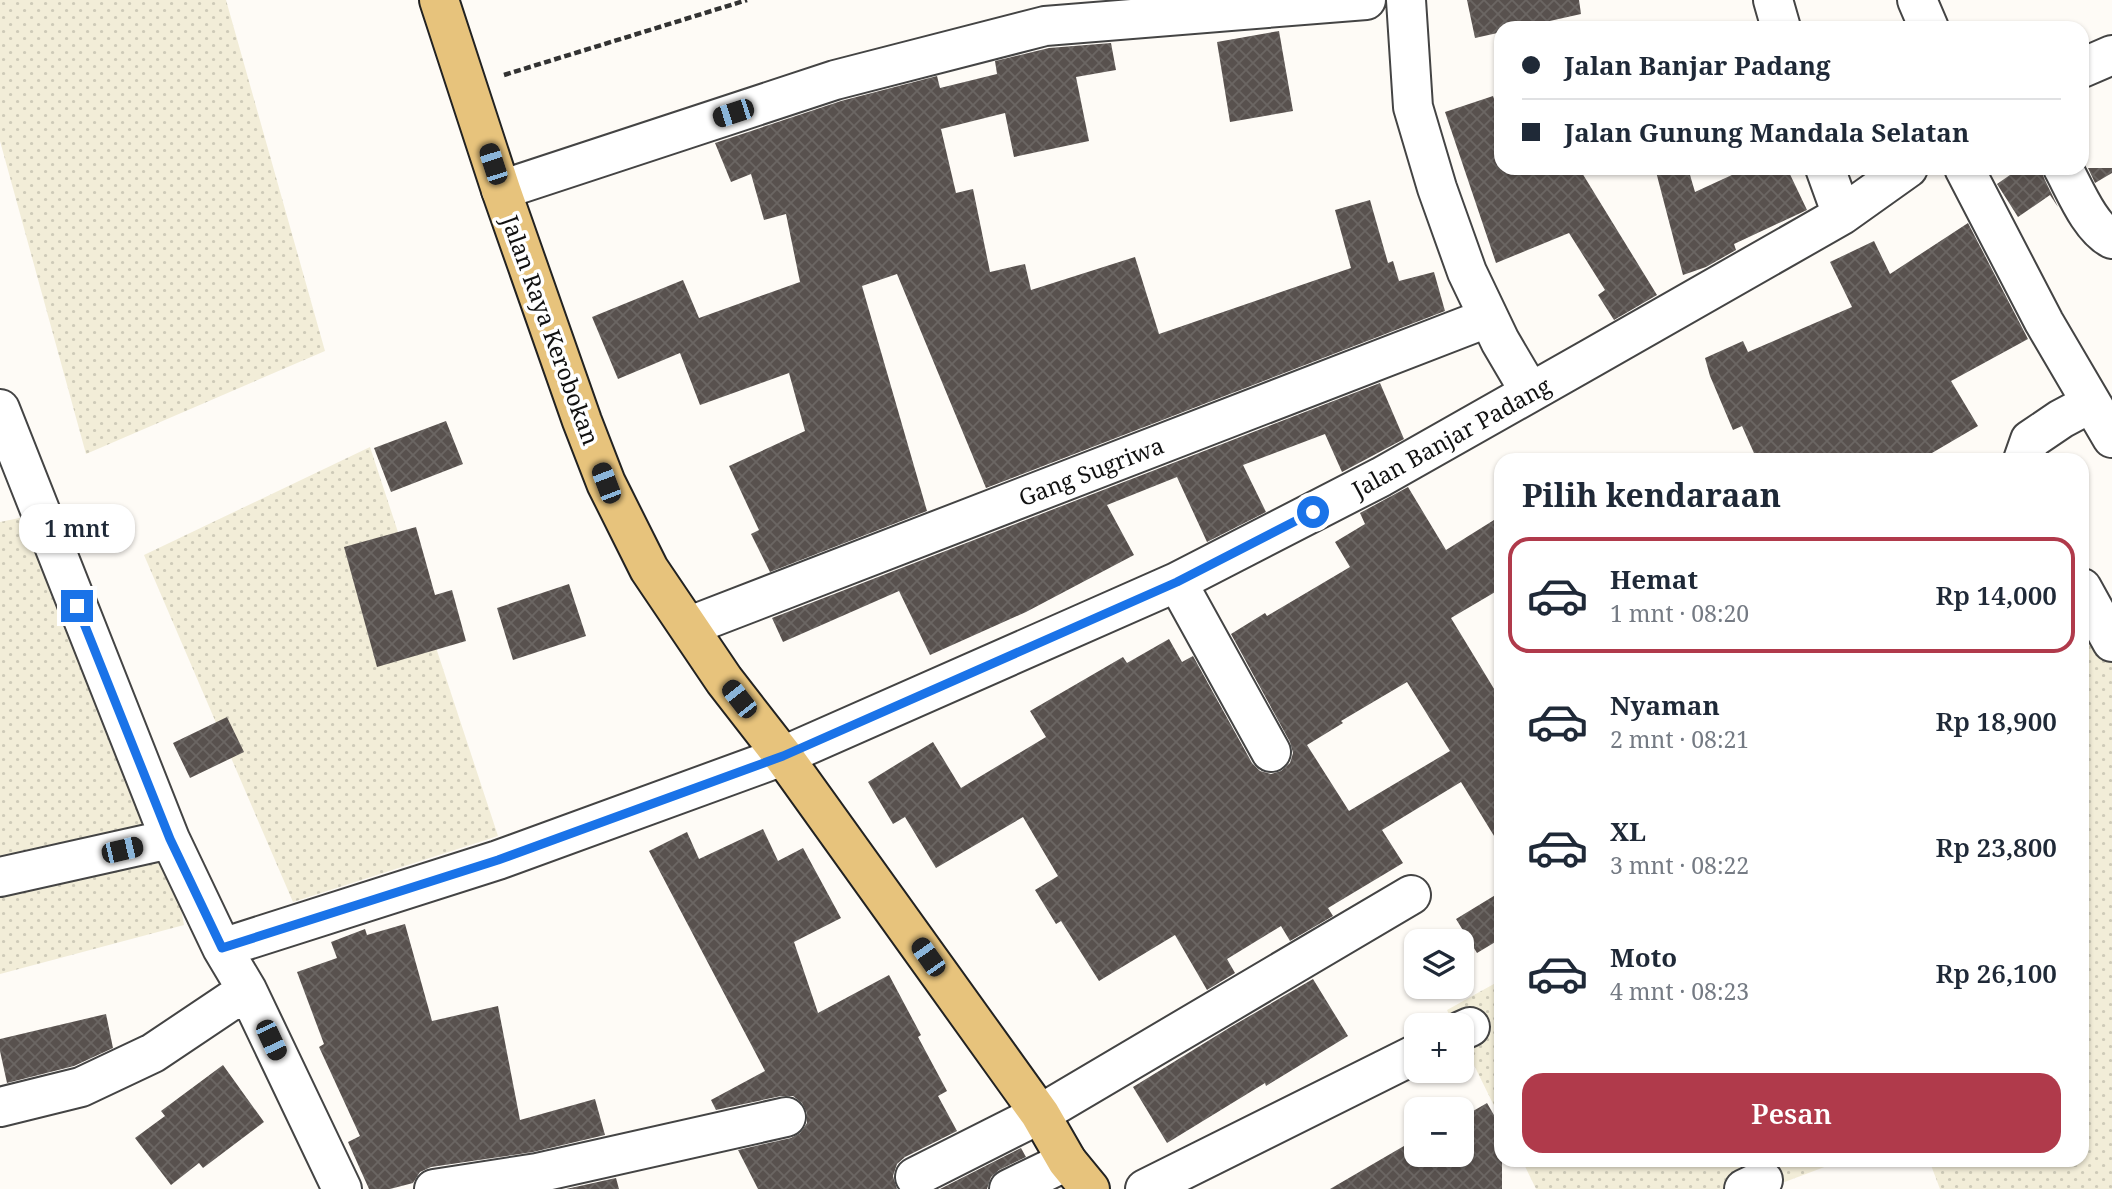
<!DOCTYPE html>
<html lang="id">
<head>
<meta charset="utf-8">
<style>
  body { margin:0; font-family:"Noto Serif",serif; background:#f6f6f7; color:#1f2937; height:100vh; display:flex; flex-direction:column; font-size:26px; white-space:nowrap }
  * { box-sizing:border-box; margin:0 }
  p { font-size:23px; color:#747a83 }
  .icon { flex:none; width:38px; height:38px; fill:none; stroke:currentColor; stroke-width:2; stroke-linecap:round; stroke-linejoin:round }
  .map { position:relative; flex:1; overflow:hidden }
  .sheet { position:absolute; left:1494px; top:453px; width:595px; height:714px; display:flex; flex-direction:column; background:#fff; border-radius:21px; box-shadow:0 2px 5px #0004 }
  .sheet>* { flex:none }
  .top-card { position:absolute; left:1494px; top:21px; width:595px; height:154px; border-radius:21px; box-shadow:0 2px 5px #0004; display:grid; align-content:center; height:154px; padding:0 28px; background:#fff }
  .buttons { position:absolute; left:1404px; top:929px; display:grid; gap:14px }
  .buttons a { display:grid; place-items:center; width:70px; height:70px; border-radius:14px; background:#fff; box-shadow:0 2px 5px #0004; font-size:35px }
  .end { position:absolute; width:32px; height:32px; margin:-16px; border:9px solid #1a73e8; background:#fff; box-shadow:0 0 0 4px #fff }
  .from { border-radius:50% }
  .bubble { position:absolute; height:49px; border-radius:21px; background:#fff; box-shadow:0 2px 5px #0004; font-size:23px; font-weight:600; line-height:49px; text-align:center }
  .car { position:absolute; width:21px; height:42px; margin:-21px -10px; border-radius:9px; box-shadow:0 0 5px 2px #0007; background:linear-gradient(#222 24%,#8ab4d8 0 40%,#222 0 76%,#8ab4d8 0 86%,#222 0) }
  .top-card b { display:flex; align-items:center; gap:24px; height:66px; font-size:26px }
  .top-card b+b { border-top:2px solid #e0e1e3 }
  .top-card i { width:18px; height:18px; background:#1f2937 }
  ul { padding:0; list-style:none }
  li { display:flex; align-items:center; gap:21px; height:116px; margin:0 14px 10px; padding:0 14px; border:4px solid transparent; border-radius:21px }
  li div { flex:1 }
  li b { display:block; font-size:26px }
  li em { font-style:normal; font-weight:600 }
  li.active { border-color:#b03a4b }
  li>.icon { width:63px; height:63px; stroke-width:1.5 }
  h2 { padding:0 28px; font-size:32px; line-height:84px }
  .cta { display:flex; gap:14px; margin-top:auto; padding:14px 28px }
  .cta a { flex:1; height:80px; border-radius:21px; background:#b03a4b; color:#fff; font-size:28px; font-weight:600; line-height:80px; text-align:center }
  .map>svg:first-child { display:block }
  .farmland { fill:url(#farmland-dots) }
  .building { fill:url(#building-cross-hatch); fill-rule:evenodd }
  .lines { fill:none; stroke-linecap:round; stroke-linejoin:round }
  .minor-casing { stroke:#444; stroke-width:42 }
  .primary-casing { stroke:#222; stroke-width:42 }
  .path { stroke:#333; stroke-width:4.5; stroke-dasharray:7 3.5; stroke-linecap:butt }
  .minor { stroke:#fff; stroke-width:38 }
  .primary { stroke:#e7c37c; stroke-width:38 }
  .route { stroke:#1a73e8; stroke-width:9 }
  .labels { text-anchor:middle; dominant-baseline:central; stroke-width:7; stroke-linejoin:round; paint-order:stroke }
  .street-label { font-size:23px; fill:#111; stroke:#fff }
</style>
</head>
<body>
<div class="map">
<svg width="2112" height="1189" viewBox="0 0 2112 1189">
  <defs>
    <pattern id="farmland-dots" width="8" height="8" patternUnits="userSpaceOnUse" patternTransform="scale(1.75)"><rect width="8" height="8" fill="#f2edd8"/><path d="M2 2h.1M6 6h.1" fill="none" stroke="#cecab8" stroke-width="1.8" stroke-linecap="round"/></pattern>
    <pattern id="building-cross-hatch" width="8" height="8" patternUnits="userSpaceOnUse" patternTransform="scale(1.75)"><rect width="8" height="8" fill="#58514e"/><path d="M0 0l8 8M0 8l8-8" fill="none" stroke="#6b6663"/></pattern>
  </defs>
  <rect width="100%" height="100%" fill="#fefbf6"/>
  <path class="farmland" d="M0,0H226L325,351L86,454L0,141Z
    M370,447L498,836L293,902L144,555Z
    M29,516L163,804L184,925L0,974V522Z
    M2112,626V1189H1940L1929,1160H2082L2083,640Z
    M1501,980V1120L1447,1010Z
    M1522,1160H1843L1766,1189H1536Z"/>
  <path class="building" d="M1467,0H1579L1581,14L1518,28H1502V32L1475,38Z
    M1279,31L1293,111L1230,122L1217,42Z
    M1111,43L1116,70L1076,77L1089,141L1014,157L1005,113L941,129L956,193L973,189L990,272L1025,264L1031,290L1135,257L1159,334L1351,268L1335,210L1370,200L1388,263L1393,261L1399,281L1434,272L1445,311L986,488L897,274L862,286L927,511L770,572L751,534L759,530L729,466L805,431L789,373L700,405L680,353L618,379L592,317L683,280L699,318L800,282L786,214L764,220L751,174L731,182L715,143L841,101L937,76L940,88L997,74L995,61L1049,48Z
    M1493,96L1502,122V168H1579L1657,295L1614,320L1598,295L1605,290L1569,233L1496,263L1445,112Z
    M1655,168H1688L1695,192L1747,168H1787L1807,210L1734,244L1736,250L1706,267L1683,275Z
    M2020,168H2041L2044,178L2058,207L2050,195L2018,217L1997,184Z
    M2088,168H2112V173L2095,183Z
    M1968,223L2028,339L1951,381L1978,426L1920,460H1757L1742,426L1733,430L1710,376L1705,358L1743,341L1748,352L1852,307L1830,262L1874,241L1890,274Z
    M1380,383L1404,439L1342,472L1325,434L1243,465L1266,512L1207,542L1177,477L1107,505L1134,555L1026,612L930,655L899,591L783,642L772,618Z
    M446,421L463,464L391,492L374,448Z
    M1408,487L1446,550L1502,515V588L1451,618L1502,702V849L1461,782L1382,830L1403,863L1328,908L1333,916L1290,941L1281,926L1227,959L1235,973L1207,990L1175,935L1099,981L1061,921L1056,924L1035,890L1058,876L1023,817L936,868L905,817L893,824L868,782L933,742L961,788L1046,737L1030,711L1123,657L1127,663L1169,639L1182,662L1193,656L1252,763L1260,771L1271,774L1281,771L1290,763L1293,753L1290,742L1231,634L1265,613L1267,616L1350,567L1335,542L1365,524L1360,513ZM1407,682L1450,751L1349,811L1307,745L1343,723L1341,721Z
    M416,527L435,595L452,590L466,641L377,667L344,547Z
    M569,584L586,636L513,660L497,608Z
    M227,717L244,752L190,778L173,743Z
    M763,829L778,861L803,848L841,918L794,942L818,1013L889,975L921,1035L918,1037L947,1091L938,1096L957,1131L905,1157L897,1164L893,1176L897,1189H758L738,1150L791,1138L800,1133L807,1123V1113L802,1103L793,1096H781L716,1110L711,1100L765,1071L649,851L687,832L699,859Z
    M1502,891V938L1477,953L1456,919Z
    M405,924L432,1021L498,1006L520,1120L595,1099L605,1135L533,1152L431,1167L420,1172L413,1183L390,1189H369L348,1142L360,1136L319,1047L324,1044L297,972L337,958L331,942L365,929L367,935Z
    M1313,979L1348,1036L1266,1086L1265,1083L1167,1143L1133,1087L1229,1028Z
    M106,1014L113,1048L74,1066L7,1083L0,1051V1039Z
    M223,1065L264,1122L203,1168L199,1163L171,1185L135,1138L165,1116L161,1111Z
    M1487,1103L1502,1129V1189H1330L1416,1139V1155H1461V1118Z
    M1021,1148L1026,1157L999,1170L991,1177L987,1189H940Z
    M616,1178L619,1189H566Z"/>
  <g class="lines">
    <g class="minor-casing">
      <path id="minor" d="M1406,0L1413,107L1437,188L1467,272L1500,341L1530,392
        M1773,0L1781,28
        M1917,0L1929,28
        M2082,68L2112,55
        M1825,168L1842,215
        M1964,168L2044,322L2112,438
        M2063,168C2075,190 2090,228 2112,239
        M501,190L835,80L1045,26L1366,0
        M0,409L170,839L222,948L247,990L342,1189
        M2023,460L2030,440L2061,419L2091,403
        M1177,582L1271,752
        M2082,588L2112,642
        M700,622L1482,320
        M0,877L170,839
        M222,948L498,860L783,756L1177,582L1381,477L1593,357L1842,215L1908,168
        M1461,1031L1470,1027
        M0,1107L81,1087L153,1053L247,990
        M915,1177L1040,1114L1411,895
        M434,1189L537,1173L786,1117
        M1009,1189L1067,1161
        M1145,1189L1416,1054
        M1744,1189L1763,1180"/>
    </g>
    <g class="primary-casing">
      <path id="primary" d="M439,0L501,190L582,421L606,483L649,569L724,680L783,756L1040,1114L1067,1161L1090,1189"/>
    </g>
    <path class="path" d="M504,75L747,0"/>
    <use href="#minor" class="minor"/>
    <use href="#primary" class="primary"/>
  </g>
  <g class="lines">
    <path class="route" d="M77,606L170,839L222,948L498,860L783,756L1177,582L1313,512"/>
  </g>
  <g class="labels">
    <g class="street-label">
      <text transform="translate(551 330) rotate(70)">Jalan Raya Kerobokan</text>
      <text transform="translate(1451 437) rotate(-29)">Jalan Banjar Padang</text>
      <text transform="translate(1091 471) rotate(-21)">Gang Sugriwa</text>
    </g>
  </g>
</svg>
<div class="buttons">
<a><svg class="icon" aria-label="layers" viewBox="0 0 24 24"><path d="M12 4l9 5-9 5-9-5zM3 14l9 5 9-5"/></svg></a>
<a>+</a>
<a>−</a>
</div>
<i class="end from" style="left:1313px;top:512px"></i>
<i class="end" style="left:77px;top:606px"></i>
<div class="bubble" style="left:19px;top:504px;width:116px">1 mnt</div>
<i class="car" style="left:733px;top:113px;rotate:252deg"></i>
<i class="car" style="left:493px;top:164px;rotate:342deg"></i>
<i class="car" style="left:606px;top:483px;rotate:339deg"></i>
<i class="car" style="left:739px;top:699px;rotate:322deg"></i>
<i class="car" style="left:122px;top:850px;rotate:77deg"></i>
<i class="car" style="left:928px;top:957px;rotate:325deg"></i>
<i class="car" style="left:271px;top:1040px;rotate:155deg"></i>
<div class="top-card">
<b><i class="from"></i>Jalan Banjar Padang</b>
<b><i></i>Jalan Gunung Mandala Selatan</b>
</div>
<section class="sheet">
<h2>Pilih kendaraan</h2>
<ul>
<li class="active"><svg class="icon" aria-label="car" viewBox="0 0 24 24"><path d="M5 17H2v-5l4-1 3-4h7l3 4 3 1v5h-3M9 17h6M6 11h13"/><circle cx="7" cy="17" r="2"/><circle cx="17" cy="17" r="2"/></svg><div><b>Hemat</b><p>1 mnt · 08:20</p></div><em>Rp 14,000</em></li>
<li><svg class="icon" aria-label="car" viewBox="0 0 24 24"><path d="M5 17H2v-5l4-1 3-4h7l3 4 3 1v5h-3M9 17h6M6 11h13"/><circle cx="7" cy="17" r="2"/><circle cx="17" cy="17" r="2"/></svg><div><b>Nyaman</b><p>2 mnt · 08:21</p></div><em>Rp 18,900</em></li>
<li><svg class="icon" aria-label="car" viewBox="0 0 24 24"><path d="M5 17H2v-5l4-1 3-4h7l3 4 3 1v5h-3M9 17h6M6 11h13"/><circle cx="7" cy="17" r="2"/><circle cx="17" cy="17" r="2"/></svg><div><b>XL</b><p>3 mnt · 08:22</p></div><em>Rp 23,800</em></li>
<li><svg class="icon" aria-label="car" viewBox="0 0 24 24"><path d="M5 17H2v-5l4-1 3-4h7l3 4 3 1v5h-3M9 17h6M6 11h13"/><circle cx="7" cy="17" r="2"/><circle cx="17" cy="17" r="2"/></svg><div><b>Moto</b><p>4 mnt · 08:23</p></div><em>Rp 26,100</em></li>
</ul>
<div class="cta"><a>Pesan</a></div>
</section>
</div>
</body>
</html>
